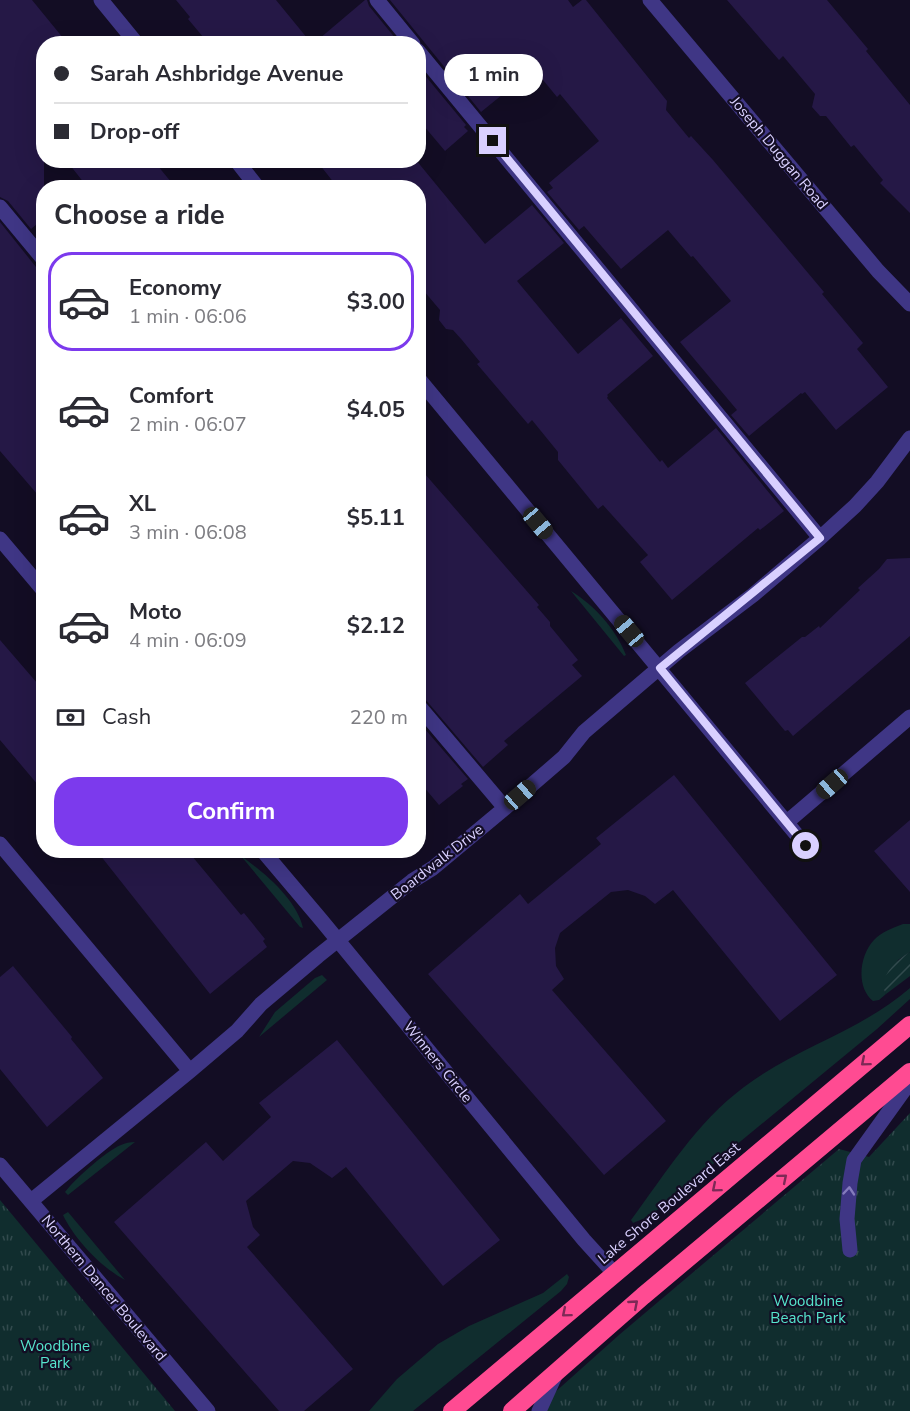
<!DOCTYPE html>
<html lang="en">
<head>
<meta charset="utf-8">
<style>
  body { margin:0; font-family:"Nunito Sans",sans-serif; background:#f2f2f3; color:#2b2b33; height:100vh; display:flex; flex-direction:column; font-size:22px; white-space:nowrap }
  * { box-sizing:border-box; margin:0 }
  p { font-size:20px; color:#7c7c81 }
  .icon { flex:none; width:33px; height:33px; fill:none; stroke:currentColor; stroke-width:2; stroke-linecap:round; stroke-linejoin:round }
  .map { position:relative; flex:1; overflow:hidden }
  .panel { position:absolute; left:36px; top:180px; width:390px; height:678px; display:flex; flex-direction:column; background:#fff; border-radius:24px; box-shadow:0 6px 24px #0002 }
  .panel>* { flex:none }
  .guide { position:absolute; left:36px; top:36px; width:390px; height:132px; border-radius:24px; box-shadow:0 6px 24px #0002; display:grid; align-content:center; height:132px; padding:0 18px; background:#fff }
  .end { position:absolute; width:27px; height:27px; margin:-14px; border:8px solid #d9d0ff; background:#111; box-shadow:0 0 0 3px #111 }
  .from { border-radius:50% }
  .bubble { position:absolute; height:42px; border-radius:21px; background:#fff; box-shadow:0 6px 24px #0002; font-size:20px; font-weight:700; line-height:42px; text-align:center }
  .car { position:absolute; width:18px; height:36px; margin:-18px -9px; border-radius:8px; box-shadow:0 0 4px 2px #0007; background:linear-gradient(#222 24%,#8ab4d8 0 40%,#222 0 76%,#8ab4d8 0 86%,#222 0) }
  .guide b { display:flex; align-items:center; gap:21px; height:57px; font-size:22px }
  .guide b+b { border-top:2px solid #e1e1e2 }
  .guide i { width:15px; height:15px; background:#2b2b33 }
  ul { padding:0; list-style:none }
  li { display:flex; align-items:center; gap:18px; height:99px; margin:0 12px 9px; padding:0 6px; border:3px solid transparent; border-radius:24px }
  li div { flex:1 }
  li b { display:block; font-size:22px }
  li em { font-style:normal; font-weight:700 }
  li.on { border-color:#7c3aed }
  li>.icon { width:54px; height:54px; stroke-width:1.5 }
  h2 { padding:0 18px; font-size:27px; line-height:72px }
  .pay { display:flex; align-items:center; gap:15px; height:66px; padding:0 18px; font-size:22px }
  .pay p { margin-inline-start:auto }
  .button { display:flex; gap:12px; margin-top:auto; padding:12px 18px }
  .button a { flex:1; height:69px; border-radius:24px; background:#7c3aed; color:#fff; font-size:24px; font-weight:700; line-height:69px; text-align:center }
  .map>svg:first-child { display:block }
  .grass { fill:#102d2e }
  .park { fill:url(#park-tufts) }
  .garden { fill:url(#garden-furrows) }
  .building { fill:#251846 }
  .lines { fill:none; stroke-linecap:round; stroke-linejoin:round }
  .minor { stroke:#3f3685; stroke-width:15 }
  .highway { stroke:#ff4b92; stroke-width:18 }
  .oneway { stroke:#7d2956 }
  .oneway2 { stroke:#847bbc }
  .route { stroke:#d9d0ff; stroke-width:8 }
  .labels { text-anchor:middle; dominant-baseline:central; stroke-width:4.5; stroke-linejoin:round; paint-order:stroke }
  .street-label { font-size:15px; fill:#d9d0ff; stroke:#130d24 }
  .park-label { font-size:15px; fill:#56e5cd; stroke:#130d24 }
</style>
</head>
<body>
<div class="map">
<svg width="910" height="1411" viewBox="0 0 910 1411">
  <defs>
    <pattern id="park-tufts" width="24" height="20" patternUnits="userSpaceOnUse" patternTransform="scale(1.5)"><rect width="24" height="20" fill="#102d2e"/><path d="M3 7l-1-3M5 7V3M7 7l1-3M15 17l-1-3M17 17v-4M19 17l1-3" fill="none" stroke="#324a4d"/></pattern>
    <pattern id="garden-furrows" width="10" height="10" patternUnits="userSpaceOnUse" patternTransform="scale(1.5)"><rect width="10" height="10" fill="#102d2e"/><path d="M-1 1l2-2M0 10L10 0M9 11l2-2" fill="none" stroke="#324a4d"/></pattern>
  </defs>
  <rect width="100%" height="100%" fill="#130d24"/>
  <path class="grass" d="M571,591C594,605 616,629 626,655L624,656Z
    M241,856C264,872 297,900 303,928L300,927Z
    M903,924H910V952L898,960L884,990L886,994L879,1000L873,1001C856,987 859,956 874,940C881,932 893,928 903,924Z
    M322,975L327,980L259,1037L275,1012L315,978Z
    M910,988V999L877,1029L650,1216L633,1223L631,1220C666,1173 696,1123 744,1087C795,1048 861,1031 910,988Z
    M135,1142L68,1195L65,1192C75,1179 106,1151 121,1145C125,1143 130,1142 135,1142Z
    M68,1212L125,1280C101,1267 75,1240 63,1215Z
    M567,1274L569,1277L567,1284L561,1291L413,1411H369L397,1379L438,1344L469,1326L543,1293Z"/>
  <path class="park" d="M910,1113V1411H534L619,1335L839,1149L869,1157Z
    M0,1200L175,1411H0Z"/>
  <path class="garden" d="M910,952V976L886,994C876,979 897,959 910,952Z"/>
  <path class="building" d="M0,0H32L68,44H44V218L31,229L8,201L0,197Z
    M176,0H276L312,44H209L188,19L190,17Z
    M365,0H367L369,6L400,44H313Z
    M390,0H568L573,7L582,0H586L667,101L666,110L689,138L691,136L713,160L824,292L822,294L863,343L857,349L888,387L836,430L805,392L802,394L801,393L749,436L731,415L737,410L680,342L731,301L693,256L691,257L668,230L621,269L584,226L579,230L547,192L553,188L549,183L599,141L560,94L557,97L534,69L481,112Z
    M727,0H827L868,49L866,51L910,105V213L880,183L883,180L854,145L851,147L826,116H820L812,107L815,94L783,56L779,60Z
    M418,67L466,125L464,127L468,131L445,151L418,119Z
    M66,160H153L176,188H88Z
    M316,160H416L485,244L532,205L564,243L517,281L578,354L621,318L653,356L607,395L608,396L607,398L660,462L662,460L668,468L716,428L784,511L760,530L758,528L672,600L640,562L648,555L603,505L598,509L558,460V452L532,420L528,424L477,364L480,362L462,340L453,330L446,329L439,320L440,310L418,284V188H338Z
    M0,222L44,277V502L0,451Z
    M418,466L539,605L537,607L550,622V626L578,660L572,665L582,676L504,741L508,745L483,767L425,699L418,696Z
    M910,558V636L793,736L788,730L785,731L745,683L802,637H805L819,626L820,628L860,590L858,588L879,569L887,559Z
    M0,640L44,691V792L0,740Z
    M418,721L468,779L461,784L463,786L439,805L418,780Z
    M674,775L837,975L780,1021L673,890L655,904L645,896L628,890L611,892L560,933L555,948L556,966L564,979L552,990L666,1121L604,1175L428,974L520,894L528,904L601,844L596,838Z
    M910,820V892L874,851Z
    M96,850H187L241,915L244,913L265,939L263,941L267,947L210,994Z
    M13,966L72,1037L71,1039L103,1078L47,1127L0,1069V977Z
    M337,1040L500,1240L443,1286L346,1167L332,1178L310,1163L293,1161L246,1201L253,1227L260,1235L247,1247L353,1369L304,1411H279L114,1222L206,1142L223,1161L271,1117L259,1103Z"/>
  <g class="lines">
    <path class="minor" d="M101,0L137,44
      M377,0L413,44
      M650,0L878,271L910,304
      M418,51L820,538
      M236,160L258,188
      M0,207L44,260
      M418,378L806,846
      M0,539L44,591
      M418,705L505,808
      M787,822L910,717
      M0,844L190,1071
      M262,850L322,921L584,1240L614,1273
      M0,1165L208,1411
      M31,1201L190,1071L237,1031L261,1004L318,956L412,881L433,868L505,808L564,757L584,732L679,651L753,595L820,538L855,506L877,482L910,438
      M850,1250L847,1219L850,1183L854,1160L910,1082
      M539,1411L555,1376"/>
    <path class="highway" d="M452,1411L910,1025
      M512,1411L643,1296L910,1072"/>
  </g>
  <defs><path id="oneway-chevron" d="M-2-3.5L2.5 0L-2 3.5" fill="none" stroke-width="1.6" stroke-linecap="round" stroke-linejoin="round" transform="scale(1.5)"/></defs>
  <g class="oneway">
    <use href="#oneway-chevron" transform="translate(865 1062) rotate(140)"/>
    <use href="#oneway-chevron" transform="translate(783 1178) rotate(-40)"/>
    <use href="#oneway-chevron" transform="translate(716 1188) rotate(140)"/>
    <use href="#oneway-chevron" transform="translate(634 1304) rotate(-41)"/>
    <use href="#oneway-chevron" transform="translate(566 1313) rotate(140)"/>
  </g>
  <use class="oneway2" href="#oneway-chevron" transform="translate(849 1191) rotate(-85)"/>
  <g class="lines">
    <path class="route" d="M493,141L820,538L660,668L806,846"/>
  </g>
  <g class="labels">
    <g class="street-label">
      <text transform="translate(779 153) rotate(50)">Joseph Duggan Road</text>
      <text transform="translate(437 862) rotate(-38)">Boardwalk Drive</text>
      <text transform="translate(438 1062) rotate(51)">Winners Circle</text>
      <text transform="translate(669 1203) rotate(-40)">Lake Shore Boulevard East</text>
      <text transform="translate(104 1288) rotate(50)">Northern Dancer Boulevard</text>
    </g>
    <g class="park-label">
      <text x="808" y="1301">Woodbine<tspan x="808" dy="17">Beach Park</tspan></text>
      <text x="55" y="1346">Woodbine<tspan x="55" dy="17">Park</tspan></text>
    </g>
  </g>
</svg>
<i class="end from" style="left:806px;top:846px"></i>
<i class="end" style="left:493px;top:141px"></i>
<div class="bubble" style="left:444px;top:54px;width:99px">1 min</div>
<i class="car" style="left:538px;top:523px;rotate:140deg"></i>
<i class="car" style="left:629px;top:631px;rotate:320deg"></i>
<i class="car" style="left:832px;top:784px;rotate:229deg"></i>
<i class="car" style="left:520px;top:795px;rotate:49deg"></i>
<div class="guide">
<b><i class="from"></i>Sarah Ashbridge Avenue</b>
<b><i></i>Drop-off</b>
</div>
<section class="panel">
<h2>Choose a ride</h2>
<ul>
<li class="on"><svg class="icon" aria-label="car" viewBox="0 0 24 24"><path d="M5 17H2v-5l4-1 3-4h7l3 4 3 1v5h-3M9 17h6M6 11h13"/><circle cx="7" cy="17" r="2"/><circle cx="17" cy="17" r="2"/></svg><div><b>Economy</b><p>1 min · 06:06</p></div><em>$3.00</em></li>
<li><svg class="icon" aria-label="car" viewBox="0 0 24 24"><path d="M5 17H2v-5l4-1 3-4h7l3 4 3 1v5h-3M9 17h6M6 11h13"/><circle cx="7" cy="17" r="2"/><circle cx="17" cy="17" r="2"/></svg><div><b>Comfort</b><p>2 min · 06:07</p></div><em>$4.05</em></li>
<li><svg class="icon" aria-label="car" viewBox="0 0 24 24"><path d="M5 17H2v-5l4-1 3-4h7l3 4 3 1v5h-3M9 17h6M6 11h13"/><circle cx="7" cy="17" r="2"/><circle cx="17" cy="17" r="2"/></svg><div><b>XL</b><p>3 min · 06:08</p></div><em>$5.11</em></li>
<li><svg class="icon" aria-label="car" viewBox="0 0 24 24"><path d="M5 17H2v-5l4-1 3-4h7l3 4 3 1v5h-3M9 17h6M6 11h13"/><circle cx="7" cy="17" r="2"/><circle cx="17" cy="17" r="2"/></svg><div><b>Moto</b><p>4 min · 06:09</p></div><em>$2.12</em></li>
</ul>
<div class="pay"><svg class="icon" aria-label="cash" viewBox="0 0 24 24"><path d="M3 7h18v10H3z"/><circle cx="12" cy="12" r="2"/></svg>Cash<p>220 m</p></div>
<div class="button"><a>Confirm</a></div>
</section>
</div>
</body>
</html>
